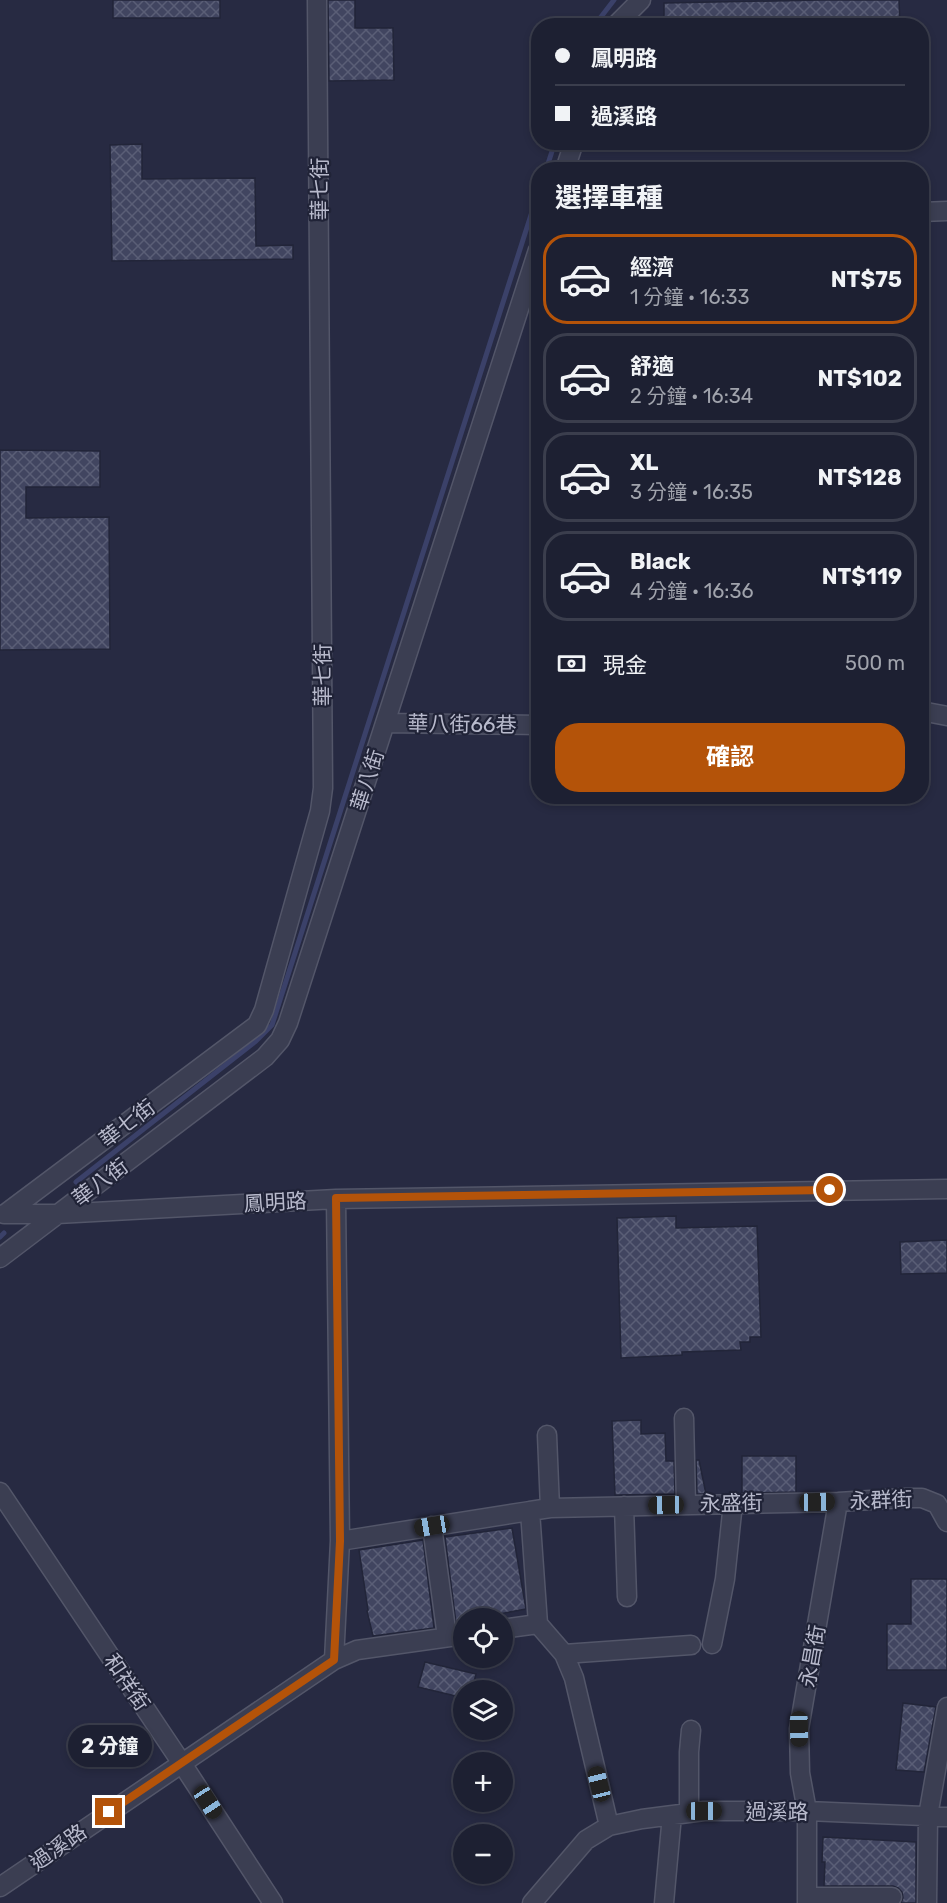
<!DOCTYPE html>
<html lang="zh-TW">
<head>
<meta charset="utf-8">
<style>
  body { margin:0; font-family:Rubik,"Noto Sans TC",sans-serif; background:#2a2d3e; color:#f1f3f6; height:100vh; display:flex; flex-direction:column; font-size:22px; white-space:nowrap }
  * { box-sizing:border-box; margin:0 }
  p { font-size:20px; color:#a0a3ac }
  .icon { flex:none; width:33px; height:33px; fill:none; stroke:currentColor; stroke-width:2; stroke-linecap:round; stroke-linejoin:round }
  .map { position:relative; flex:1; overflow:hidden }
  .sheet { position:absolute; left:531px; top:162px; width:398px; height:642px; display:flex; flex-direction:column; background:#1d2032; border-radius:24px; box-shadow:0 3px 9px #0003,0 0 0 2px #3b3e4d }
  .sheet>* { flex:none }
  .banner { position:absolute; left:531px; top:18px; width:398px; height:132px; border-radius:24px; box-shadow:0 3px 9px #0003,0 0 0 2px #3b3e4d; display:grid; align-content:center; height:132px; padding:0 24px; background:#1d2032 }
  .tools { position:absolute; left:453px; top:1608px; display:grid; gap:12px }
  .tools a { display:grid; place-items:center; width:60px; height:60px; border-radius:50%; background:#1d2032; box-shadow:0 3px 9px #0003,0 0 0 2px #3b3e4d; font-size:30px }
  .end { position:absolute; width:27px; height:27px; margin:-14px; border:8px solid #b45309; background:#fff; box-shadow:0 0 0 3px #fff }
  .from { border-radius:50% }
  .bubble { position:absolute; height:42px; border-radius:21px; background:#1d2032; box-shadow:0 3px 9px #0003,0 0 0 2px #3b3e4d; font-size:20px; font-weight:700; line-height:42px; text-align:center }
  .car { position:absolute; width:18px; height:36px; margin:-18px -9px; border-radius:8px; box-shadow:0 0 4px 2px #0007; background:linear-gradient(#222 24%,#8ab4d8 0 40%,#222 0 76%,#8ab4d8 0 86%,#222 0) }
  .banner b { display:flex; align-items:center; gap:21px; height:57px; font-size:22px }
  .banner b+b { border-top:2px solid #3b3e4d }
  .banner i { width:15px; height:15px; background:#f1f3f6 }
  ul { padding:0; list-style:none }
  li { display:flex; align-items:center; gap:18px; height:90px; margin:0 12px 9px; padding:0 12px; border:3px solid #3b3e4d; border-radius:24px }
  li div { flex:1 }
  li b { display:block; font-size:22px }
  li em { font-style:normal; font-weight:700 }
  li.selected { border-color:#b45309 }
  li>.icon { width:54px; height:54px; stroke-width:1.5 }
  h2 { padding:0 24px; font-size:27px; line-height:72px }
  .pay { display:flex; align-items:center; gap:15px; height:66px; padding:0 24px; font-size:22px }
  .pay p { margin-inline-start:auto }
  .action { display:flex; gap:12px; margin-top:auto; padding:12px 24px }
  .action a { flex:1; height:69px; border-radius:24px; background:#b45309; color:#fff; font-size:24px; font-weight:700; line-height:69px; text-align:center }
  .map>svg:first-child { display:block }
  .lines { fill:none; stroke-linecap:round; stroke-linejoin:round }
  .stream { stroke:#3b4169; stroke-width:5 }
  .building { fill:url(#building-cross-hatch); stroke:#222539; stroke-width:1.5 }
  .minor-casing { stroke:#535669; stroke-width:21 }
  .minor { stroke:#3b3e52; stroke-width:18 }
  .route { stroke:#b45309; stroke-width:8 }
  .labels { text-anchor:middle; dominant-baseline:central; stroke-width:4.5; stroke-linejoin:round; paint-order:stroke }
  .street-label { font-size:21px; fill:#b8bacc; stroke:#202337 }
</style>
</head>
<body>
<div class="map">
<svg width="947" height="1903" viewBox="0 0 947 1903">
  <defs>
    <pattern id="building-cross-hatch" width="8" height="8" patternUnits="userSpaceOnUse" patternTransform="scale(1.5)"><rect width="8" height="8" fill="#414560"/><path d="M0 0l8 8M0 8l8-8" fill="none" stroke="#5a5e76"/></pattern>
  </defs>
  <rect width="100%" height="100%" fill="#272a42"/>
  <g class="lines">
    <path class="stream" d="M594,26L614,0
      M546,170L555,142
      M76,1182L256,1041L272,1025L538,193
      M0,1237L4,1233"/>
  </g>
  <path class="building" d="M113,0H220V18H113Z
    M328,0H355V28H393L394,80L329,81Z
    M821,0H899L900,26H664V3Z
    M142,144V179L255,178L256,246L293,245V259L112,261L110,145Z
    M0,450L100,451V487H26V518L109,517L110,649L0,650Z
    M676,1216V1228L757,1226L761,1337H750V1342H740L741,1350L682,1352V1355L621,1358L617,1218Z
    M947,1240V1273L901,1274L900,1242Z
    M641,1420V1434L665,1433L666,1461H674L675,1494L615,1495L612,1421Z
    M742,1456H796V1492L742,1493Z
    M696,1460H699L706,1494H697Z
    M512,1528L526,1609L478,1618H464V1622L456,1623L445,1537Z
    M423,1540L434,1628L373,1636L367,1611L368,1610L359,1550Z
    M911,1579H947V1670H887V1624H911Z
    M425,1662L476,1674L472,1690H464V1698L418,1687Z
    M903,1703L936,1707L924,1772L896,1770Z
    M823,1837L916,1842V1903H901L903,1898L902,1892L898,1888L893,1886H824L825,1862H822Z"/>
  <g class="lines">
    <g class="minor-casing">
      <path id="minor" d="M615,26L641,0
        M565,170L574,142
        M921,212L947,211
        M921,711L947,716
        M385,723L538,725
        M4,1214H57L336,1199L947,1189
        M5,1214L257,1025L264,1010L320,811L323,788L317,0
        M0,1258L265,1057L280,1040L288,1023L538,250
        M684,1418L686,1504
        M547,1435L550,1508
        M0,1492L181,1762L273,1903
        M624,1506L627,1597
        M432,1526L447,1637
        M340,1541L530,1511
        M538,1624L530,1511L550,1508L838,1502L904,1498H922L937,1504L947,1522
        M502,1629L538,1624L564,1654L574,1678L609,1826L642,1819L704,1811H807L947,1817
        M712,1644L725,1579L733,1503
        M564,1654L691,1645
        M334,1660L340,1541L336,1199
        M689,1813V1752L691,1730
        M0,1887L334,1660L357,1650L464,1635
        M807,1897H892
        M532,1903L586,1840L609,1826
        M664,1903L672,1815
        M807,1903V1811L800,1773L799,1729L838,1502
        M927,1903L928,1816L947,1707"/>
    </g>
    <use href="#minor" class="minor"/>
  </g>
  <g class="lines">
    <path class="route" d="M109,1812L334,1660L340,1541L336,1198L830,1190"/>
  </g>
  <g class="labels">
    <g class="street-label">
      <text transform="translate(319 189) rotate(-90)">華七街</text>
      <text transform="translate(322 675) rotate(-90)">華七街</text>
      <text transform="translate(462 724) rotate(1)">華八街66巷</text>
      <text transform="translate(367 780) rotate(-72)">華八街</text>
      <text transform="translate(127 1123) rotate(-37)">華七街</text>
      <text transform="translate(100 1182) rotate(-37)">華八街</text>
      <text transform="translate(275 1202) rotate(-3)">鳳明路</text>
      <text transform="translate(881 1500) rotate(-2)">永群街</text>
      <text transform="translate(731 1503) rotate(-1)">永盛街</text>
      <text transform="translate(812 1656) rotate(-80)">永昌街</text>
      <text transform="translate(127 1682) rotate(56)">和祥街</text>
      <text x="777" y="1811">過溪路</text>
      <text transform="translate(58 1847) rotate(-35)">過溪路</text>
    </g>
  </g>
</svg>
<div class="tools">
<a><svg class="icon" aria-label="locate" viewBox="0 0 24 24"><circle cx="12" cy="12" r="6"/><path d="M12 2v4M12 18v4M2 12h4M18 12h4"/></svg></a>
<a><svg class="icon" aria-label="layers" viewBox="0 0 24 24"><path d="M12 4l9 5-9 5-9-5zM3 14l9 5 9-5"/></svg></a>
<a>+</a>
<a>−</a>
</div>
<i class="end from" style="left:830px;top:1190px"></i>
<i class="end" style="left:109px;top:1812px"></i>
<div class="bubble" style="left:68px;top:1725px;width:84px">2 分鐘</div>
<i class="car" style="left:817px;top:1502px;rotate:89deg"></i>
<i class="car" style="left:666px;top:1505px;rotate:269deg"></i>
<i class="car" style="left:432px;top:1526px;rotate:261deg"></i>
<i class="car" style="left:799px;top:1729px;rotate:179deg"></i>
<i class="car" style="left:599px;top:1784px;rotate:346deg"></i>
<i class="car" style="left:208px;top:1802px;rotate:147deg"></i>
<i class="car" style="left:704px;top:1811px;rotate:90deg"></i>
<div class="banner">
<b><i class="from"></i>鳳明路</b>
<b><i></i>過溪路</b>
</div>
<section class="sheet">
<h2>選擇車種</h2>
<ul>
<li class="selected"><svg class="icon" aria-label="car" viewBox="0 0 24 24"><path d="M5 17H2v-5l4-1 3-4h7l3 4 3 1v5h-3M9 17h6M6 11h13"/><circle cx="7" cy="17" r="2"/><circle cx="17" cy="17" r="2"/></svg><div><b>經濟</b><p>1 分鐘 · 16:33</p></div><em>NT$75</em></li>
<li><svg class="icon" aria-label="car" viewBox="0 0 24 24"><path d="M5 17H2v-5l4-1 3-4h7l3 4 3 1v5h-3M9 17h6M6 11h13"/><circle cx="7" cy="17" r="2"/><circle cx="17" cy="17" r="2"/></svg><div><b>舒適</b><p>2 分鐘 · 16:34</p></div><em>NT$102</em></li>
<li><svg class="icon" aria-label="car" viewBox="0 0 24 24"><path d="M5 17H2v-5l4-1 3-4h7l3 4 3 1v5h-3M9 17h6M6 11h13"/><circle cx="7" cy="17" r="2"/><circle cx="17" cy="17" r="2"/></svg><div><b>XL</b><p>3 分鐘 · 16:35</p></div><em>NT$128</em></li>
<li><svg class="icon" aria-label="car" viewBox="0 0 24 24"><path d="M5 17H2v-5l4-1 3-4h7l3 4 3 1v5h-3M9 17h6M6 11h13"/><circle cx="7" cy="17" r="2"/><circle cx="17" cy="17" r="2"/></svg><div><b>Black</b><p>4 分鐘 · 16:36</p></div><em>NT$119</em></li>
</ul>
<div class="pay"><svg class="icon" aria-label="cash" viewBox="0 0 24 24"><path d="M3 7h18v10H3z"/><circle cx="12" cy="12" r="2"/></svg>現金<p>500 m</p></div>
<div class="action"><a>確認</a></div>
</section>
</div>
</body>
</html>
